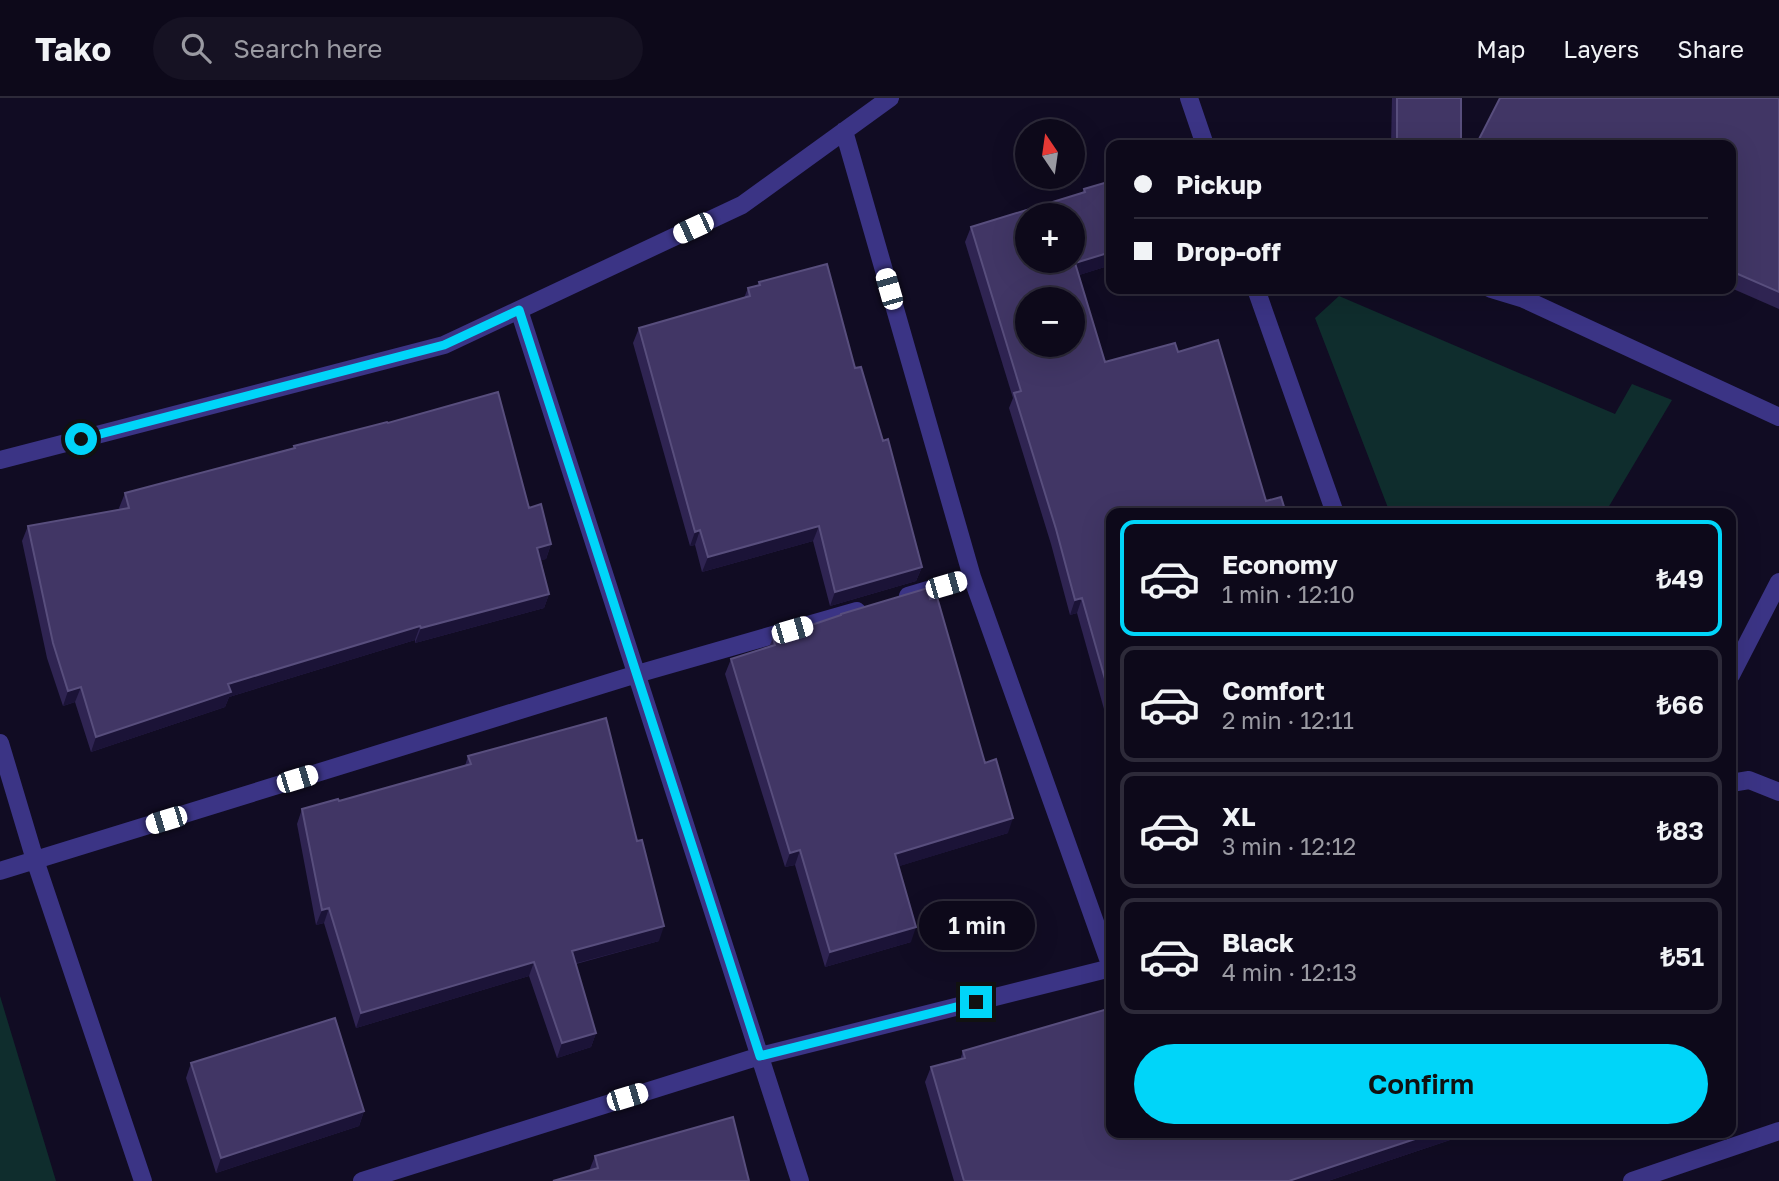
<!DOCTYPE html>
<html lang="en">
<head>
<meta charset="utf-8">
<style>
  body { margin:0; font-family:"Golos Text",sans-serif; background:#161223; color:#f1f3f6; height:100vh; display:flex; flex-direction:column; font-size:26px; white-space:nowrap }
  * { box-sizing:border-box; margin:0 }
  p { font-size:23px; color:#9a9aa2 }
  .icon { flex:none; width:38px; height:38px; fill:none; stroke:currentColor; stroke-width:2; stroke-linecap:round; stroke-linejoin:round }
  .map { position:relative; flex:1; overflow:hidden }
  .side { position:absolute; left:1106px; top:410px; width:630px; height:630px; display:flex; flex-direction:column; background:#0d091a; border-radius:14px; box-shadow:0 7px 28px #0002,0 0 0 2px #2d2a39 }
  .side>* { flex:none }
  .banner { position:absolute; left:1106px; top:42px; width:630px; height:154px; border-radius:14px; box-shadow:0 7px 28px #0002,0 0 0 2px #2d2a39; display:grid; align-content:center; height:154px; padding:0 28px; background:#0d091a }
  .needle { width:46px; rotate:347deg }
  .fabs { position:absolute; left:1015px; top:21px; display:grid; gap:14px }
  .fabs a { display:grid; place-items:center; width:70px; height:70px; border-radius:50%; background:#0d091a; box-shadow:0 7px 28px #0002,0 0 0 2px #2d2a39; font-size:35px }
  .end { position:absolute; width:32px; height:32px; margin:-16px; border:9px solid #00d5f9; background:#111; box-shadow:0 0 0 4px #111 }
  .from { border-radius:50% }
  .bubble { position:absolute; height:49px; border-radius:24px; background:#0d091a; box-shadow:0 7px 28px #0002,0 0 0 2px #2d2a39; font-size:23px; font-weight:600; line-height:49px; text-align:center }
  .car { position:absolute; width:21px; height:42px; margin:-21px -10px; border-radius:9px; box-shadow:0 0 5px 2px #0007; background:linear-gradient(#fff 24%,#345 0 40%,#fff 0 76%,#345 0 86%,#fff 0) }
  .banner b { display:flex; align-items:center; gap:24px; height:66px; font-size:26px }
  .banner b+b { border-top:2px solid #2d2a39 }
  .banner i { width:18px; height:18px; background:#f1f3f6 }
  ul { padding:12px 0 0; list-style:none }
  li { display:flex; align-items:center; gap:21px; height:116px; margin:0 14px 10px; padding:0 14px; border:4px solid #2d2a39; border-radius:14px }
  li div { flex:1 }
  li b { display:block; font-size:26px }
  li em { font-style:normal; font-weight:600 }
  li.active { border-color:#00d5f9 }
  li>.icon { width:63px; height:63px; stroke-width:1.5 }
  .button { display:flex; gap:14px; margin-top:auto; padding:14px 28px }
  .button a { flex:1; height:80px; border-radius:42px; background:#00d5f9; color:#111; font-size:28px; font-weight:600; line-height:80px; text-align:center }
  header { display:flex; align-items:center; gap:42px; box-sizing:border-box; height:98px; padding:0 35px; background:#0d091a; border-bottom:2px solid #2d2a39 }
  header strong { font-size:33px }
  nav { display:flex; gap:38px; margin-inline-start:auto; font-size:24px }
  .search { width:490px; height:63px; background:#161223; display:flex; align-items:center; gap:18px; box-sizing:border-box; padding:0 24px; border-radius:38px; color:#9a9aa2; font-size:26px }
  .map>svg:first-child { display:block }
  .green { fill:#0f2d2d }
  .lines { fill:none; stroke-linecap:round; stroke-linejoin:round }
  .minor { stroke:#3b3485; stroke-width:18 }
  .wall { fill:#2f2452 }
  .shaded-wall { fill:#1b1337 }
  .building { fill:#413665; stroke:#584e7d; stroke-width:2; fill-rule:evenodd }
  .route { stroke:#00d5f9; stroke-width:9 }
</style>
</head>
<body>
<header>
<strong>Tako</strong>
<div class="search"><svg class="icon" aria-label="search" viewBox="0 0 24 24"><circle cx="10" cy="10" r="6"/><path d="M15 15l6 6"/></svg>Search here</div>
<nav><a>Map</a><a>Layers</a><a>Share</a></nav>
</header>
<div class="map">
<svg width="1779" height="1083" viewBox="0 0 1779 1083">
  <rect width="100%" height="100%" fill="#110c23"/>
  <path class="green" d="M1339,198L1615,316L1632,286L1672,302L1605,415H1390L1315,220Z
    M0,898L56,1083H0Z"/>
  <g class="lines">
    <path class="minor" d="M1189,0L1205,47
      M844,33L972,479L1111,869
      M1256,191L1335,415
      M1491,191L1524,201L1779,319
      M519,212L800,1083
      M0,362L444,247L742,107L890,0
      M908,498L972,479
      M1731,577L1779,484
      M0,645L35,762L143,1083
      M1731,685L1749,682L1779,694
      M0,773L637,576L857,513
      M362,1083L760,958L1111,870
      M1632,1083L1779,1033"/>
  </g>
  <path class="wall" d="M1392,0H1461V47H1391Z
    M1779,0V211L1731,190V47Z
    M1111,83V167L1079,177L1105,264L1178,254L1266,403L1286,415H1111V636L1077,515L1070,517L1051,446L1009,310L1013,300L965,144L971,129L1082,95L1084,91Z
    M759,184L855,270L883,343L922,469L916,483L830,508L813,443L702,474L695,447L690,448L633,245L639,230L744,200L748,190L758,187Z
    M388,325L529,410L551,446L546,461L541,462L549,496L544,510L415,545V542L229,599L225,609L91,654L75,604L63,608L47,560L22,443L28,428L120,412L119,410L125,395L293,350L294,348Z
    M930,501L1008,735L899,768L911,844L825,869L795,767L785,769L725,576L731,561L769,549L773,540L840,517L841,516Z
    M468,658L659,843L576,866L596,935L591,949L557,960L529,878L356,930L324,825L316,827L297,726L302,711L339,703L465,668Z
    M963,953L1454,1040L1453,1041L1328,1083H954L925,984L931,969L960,962Z
    M191,965L364,1013L359,1028L216,1075L186,980Z
    M595,1058L749,1083L589,1073Z"/>
  <path class="shaded-wall" d="M1111,154V167L1070,180L1075,165Z
    M819,428L813,443L702,474L708,459Z
    M700,432L695,447L690,448L695,434Z
    M551,446L546,461L532,465L537,450Z
    M922,469L916,483L830,508L835,494Z
    M549,496L544,510L415,545L421,530Z
    M1082,500L1077,515L1070,517L1075,502Z
    M420,528L415,542L229,599L225,609L91,654L96,639L228,586Z
    M81,589L75,604L63,608L68,593Z
    M1013,720L1008,735L890,771L895,756Z
    M800,752L795,767L785,769L790,755Z
    M329,810L324,825L316,827L322,812Z
    M664,828L659,843L566,868L572,853Z
    M916,829L911,844L825,869L830,854Z
    M534,864L529,878L356,930L361,915Z
    M596,935L591,949L557,960L562,945Z
    M364,1013L359,1028L216,1075L221,1060Z
    M1436,1034H1473L1454,1040L1453,1041L1328,1083H1289Z"/>
  <path class="building" d="M1397,0H1461V47H1397Z
    M1500,0H1779V194L1731,173V47H1476Z
    M1111,83V154L1075,165L1105,264L1175,245L1178,254L1218,242L1266,403L1281,399L1286,415H1111V602L1082,500L1075,502L1056,431L1014,295L1021,293L971,129L1085,94L1084,91ZM1027,117H1073V163H1027ZM1027,201H1073V247H1027Z
    M827,166L855,270L861,269L883,343L888,341L922,469L835,494L819,428L708,459L700,432L695,434L639,230L750,198L748,190L760,187L759,184Z
    M498,294L529,410L541,406L551,446L537,450L549,496L421,530L420,528L228,586L231,594L96,639L81,589L68,593L53,545L28,428L129,410L125,395L295,350L294,348L387,324L388,325Z
    M928,490L930,501L937,499L985,665L996,661L1013,720L895,756L916,829L830,854L800,752L790,755L731,561L775,547L773,540L841,517V516Z
    M606,620L637,743L642,742L664,828L572,853L596,935L562,945L534,864L361,915L329,810L322,812L302,711L338,701L339,703L471,666L468,658Z
    M1111,910V1034H1436L1289,1083H964L931,969L965,960L963,953Z
    M335,920L364,1013L221,1060L191,965Z
    M733,1019L749,1083H553L598,1070L595,1058Z"/>
  <g class="lines">
    <path class="route" d="M81,341L444,247L519,212L760,958L976,904"/>
  </g>
</svg>
<div class="fabs">
<a><svg class="needle" viewBox="-14 -14 28 28"><path d="M0-13l5 13h-10z" fill="#e53935"/><path d="M0 13l5-13h-10z" fill="#9a9aa2"/></svg></a>
<a>+</a>
<a>−</a>
</div>
<i class="end from" style="left:81px;top:341px"></i>
<i class="end" style="left:976px;top:904px"></i>
<div class="bubble" style="left:919px;top:803px;width:116px">1 min</div>
<i class="car" style="left:693px;top:130px;rotate:245deg"></i>
<i class="car" style="left:889px;top:191px;rotate:344deg"></i>
<i class="car" style="left:946px;top:487px;rotate:74deg"></i>
<i class="car" style="left:792px;top:532px;rotate:74deg"></i>
<i class="car" style="left:297px;top:681px;rotate:73deg"></i>
<i class="car" style="left:166px;top:722px;rotate:253deg"></i>
<i class="car" style="left:627px;top:999px;rotate:73deg"></i>
<div class="banner">
<b><i class="from"></i>Pickup</b>
<b><i></i>Drop-off</b>
</div>
<section class="side">
<ul>
<li class="active"><svg class="icon" aria-label="car" viewBox="0 0 24 24"><path d="M5 17H2v-5l4-1 3-4h7l3 4 3 1v5h-3M9 17h6M6 11h13"/><circle cx="7" cy="17" r="2"/><circle cx="17" cy="17" r="2"/></svg><div><b>Economy</b><p>1 min · 12:10</p></div><em>₺49</em></li>
<li><svg class="icon" aria-label="car" viewBox="0 0 24 24"><path d="M5 17H2v-5l4-1 3-4h7l3 4 3 1v5h-3M9 17h6M6 11h13"/><circle cx="7" cy="17" r="2"/><circle cx="17" cy="17" r="2"/></svg><div><b>Comfort</b><p>2 min · 12:11</p></div><em>₺66</em></li>
<li><svg class="icon" aria-label="car" viewBox="0 0 24 24"><path d="M5 17H2v-5l4-1 3-4h7l3 4 3 1v5h-3M9 17h6M6 11h13"/><circle cx="7" cy="17" r="2"/><circle cx="17" cy="17" r="2"/></svg><div><b>XL</b><p>3 min · 12:12</p></div><em>₺83</em></li>
<li><svg class="icon" aria-label="car" viewBox="0 0 24 24"><path d="M5 17H2v-5l4-1 3-4h7l3 4 3 1v5h-3M9 17h6M6 11h13"/><circle cx="7" cy="17" r="2"/><circle cx="17" cy="17" r="2"/></svg><div><b>Black</b><p>4 min · 12:13</p></div><em>₺51</em></li>
</ul>
<div class="button"><a>Confirm</a></div>
</section>
</div>
</body>
</html>
